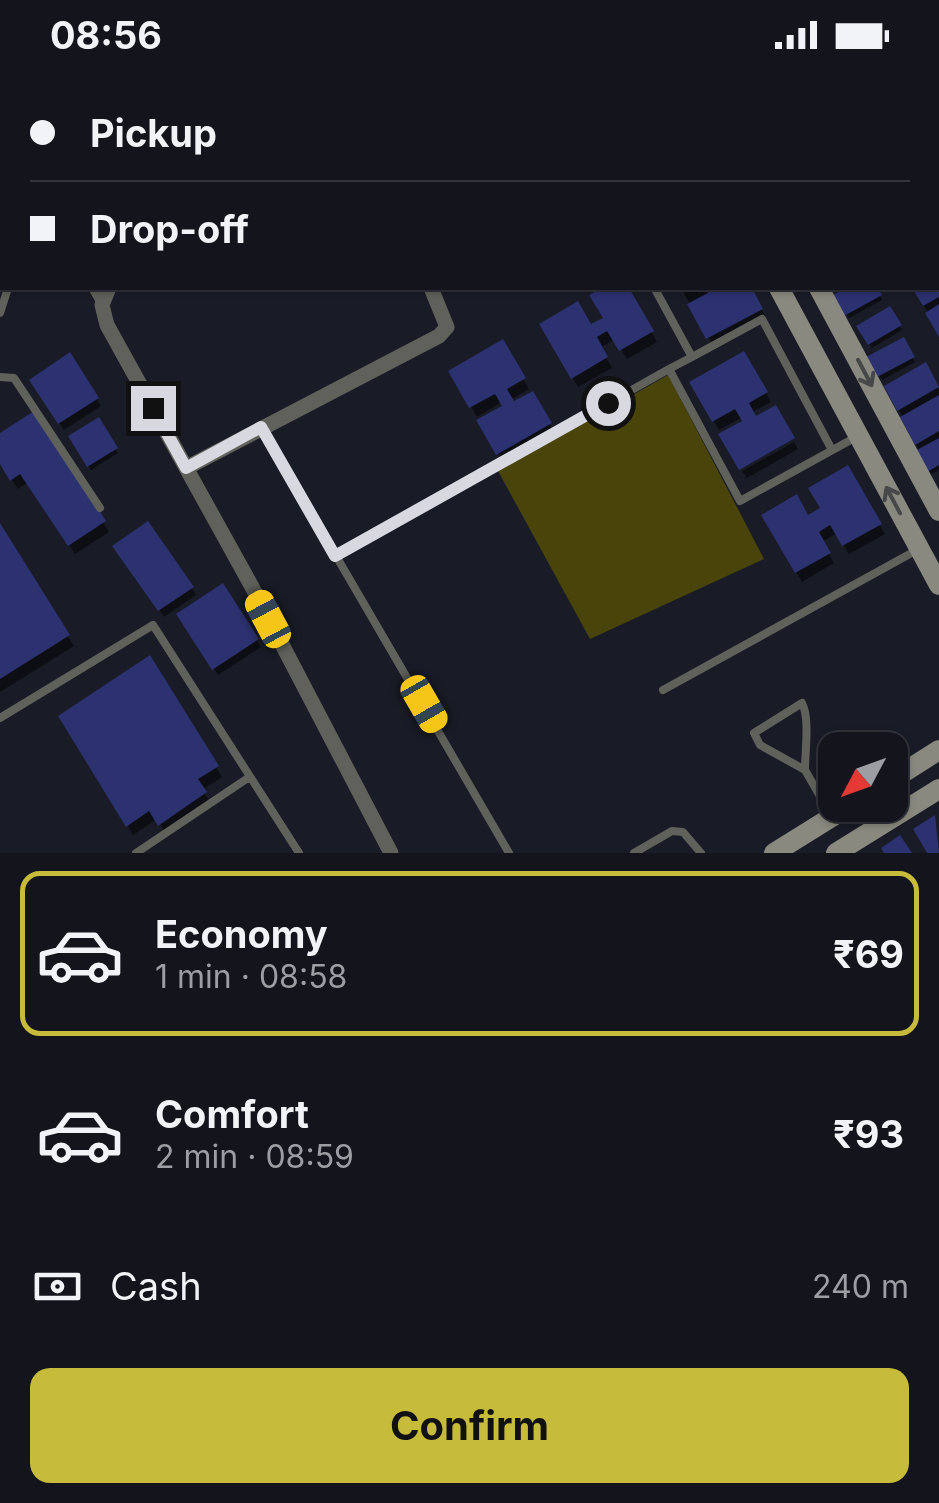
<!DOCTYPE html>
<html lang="en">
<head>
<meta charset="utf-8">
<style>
  body { margin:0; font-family:Inter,sans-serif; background:#202129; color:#f1f3f6; height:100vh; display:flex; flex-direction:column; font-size:38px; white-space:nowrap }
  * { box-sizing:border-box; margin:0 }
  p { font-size:32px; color:#9d9ea3 }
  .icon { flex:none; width:55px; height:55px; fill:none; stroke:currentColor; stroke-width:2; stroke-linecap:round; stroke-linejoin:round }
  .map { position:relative; height:783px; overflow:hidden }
  .drawer { display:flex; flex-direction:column; background:#13141c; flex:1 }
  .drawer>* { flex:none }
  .hud { position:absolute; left:0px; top:0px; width:940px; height:220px; box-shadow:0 2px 8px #0004,0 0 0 2px #32333b; display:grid; align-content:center; height:220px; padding:0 30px; background:#13141c }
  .needle { width:65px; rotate:229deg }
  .buttons { position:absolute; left:818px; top:662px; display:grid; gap:20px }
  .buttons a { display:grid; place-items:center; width:90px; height:90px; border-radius:20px; background:#13141c; box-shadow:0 2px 8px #0004,0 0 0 2px #32333b; font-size:50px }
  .end { position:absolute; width:45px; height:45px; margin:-22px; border:12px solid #d7d8e0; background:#111; box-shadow:0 0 0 5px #111 }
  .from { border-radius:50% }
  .car { position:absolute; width:30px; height:60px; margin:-30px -15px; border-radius:12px; box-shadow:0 0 8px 2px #0007; background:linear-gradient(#f5c518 24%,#345 0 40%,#f5c518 0 76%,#345 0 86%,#f5c518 0) }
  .hud b { display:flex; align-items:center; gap:35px; height:95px; font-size:38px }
  .hud b+b { border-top:2px solid #32333b }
  .hud i { width:25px; height:25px; background:#f1f3f6 }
  ul { padding:18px 0 0; list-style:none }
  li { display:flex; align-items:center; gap:30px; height:165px; margin:0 20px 15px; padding:0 10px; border:5px solid transparent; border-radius:20px }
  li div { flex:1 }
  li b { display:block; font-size:38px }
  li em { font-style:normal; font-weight:700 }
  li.active { border-color:#c7bb3c }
  li>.icon { width:90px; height:90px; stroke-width:1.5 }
  .pay { display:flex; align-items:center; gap:25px; height:110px; padding:0 30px; font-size:38px }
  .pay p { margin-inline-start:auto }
  .cta { display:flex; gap:20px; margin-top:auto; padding:20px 30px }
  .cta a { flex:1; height:115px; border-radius:20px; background:#c7bb3c; color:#111; font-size:40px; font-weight:700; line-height:115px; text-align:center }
  .status { display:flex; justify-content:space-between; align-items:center; height:70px; padding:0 50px; background:#13141c; direction:ltr }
  .status svg { height:28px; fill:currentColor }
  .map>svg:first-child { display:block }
  .park { fill:#49440a }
  .shadow { fill:#0007 }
  .building { fill:#2c3170 }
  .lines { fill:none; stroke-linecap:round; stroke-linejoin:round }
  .lane { stroke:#61615b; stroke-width:8 }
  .street { stroke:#61615b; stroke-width:15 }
  .secondary { stroke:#89897f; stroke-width:20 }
  .oneway { stroke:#464849 }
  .route { stroke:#d7d8e0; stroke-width:12 }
</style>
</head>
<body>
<div class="status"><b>08:56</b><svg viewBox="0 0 49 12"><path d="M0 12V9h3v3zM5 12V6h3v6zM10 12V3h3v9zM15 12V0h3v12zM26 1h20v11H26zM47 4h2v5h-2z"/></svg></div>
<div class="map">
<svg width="939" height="783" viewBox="0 0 939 783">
  <rect width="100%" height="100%" fill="#191b26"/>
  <path class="park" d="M668,305L764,489L590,569L498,401Z"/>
  <path class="shadow" d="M9,0H32L34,2H10Z
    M876,0H915L916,2H872Z
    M939,48V86L938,87V49Z
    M938,196L939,195V262L914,218H938Z
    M607,218H626L657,272L627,289L615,269L600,278L612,298L578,317L542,255L590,258L606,248L593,226Z
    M681,218H719L721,221L749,218L767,249L714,277Z
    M851,218H875L882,230L849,248L836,226Z
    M889,239L902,260L872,278L860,257Z
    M903,270L915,292L882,310L870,288Z
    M502,272L529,319L510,330L513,335L532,324L555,364L504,393L480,351L505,337L502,332L477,347L451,301Z
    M744,284L771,332L719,360L692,313Z
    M69,285L101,336L64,360L32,311Z
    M925,296L939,321V400L931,404L888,317Z
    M33,344L109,462L75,484L28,412L18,419L0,391V366Z
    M98,350L118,383L91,400L71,367Z
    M794,372L798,379L747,408L742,401Z
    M847,398L885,464L849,484L837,463L822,472L834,493L802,512L764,446L807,448L823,439Z
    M0,458L74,576L0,622Z
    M120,483L192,518L196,525L164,547Z
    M222,517L261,577L218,605L179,544Z
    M149,588L222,707L202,720L211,733L166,764L157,749L133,765L61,647Z"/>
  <path class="building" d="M602,218H629L654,261L619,281L607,261L597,267L608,287L571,309L539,254L578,231L591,254L603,248L589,225Z
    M705,218H752L763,239L706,269L687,234L708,223Z
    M846,218H878L882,225L844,246L833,225Z
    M912,218H939V227L923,236Z
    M939,234V267L925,243Z
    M890,236L902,255L868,275L856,256Z
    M904,267L915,287L877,307L866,287Z
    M503,269L526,308L507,319L514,331L533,321L552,353L496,385L476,350L502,336L495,324L469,338L448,301Z
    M744,281L768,322L749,333L756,346L776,335L795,368L739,400L718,364L742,351L735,339L712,352L689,312Z
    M70,282L99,328L58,354L29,310Z
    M926,292L939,317L897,341L884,316Z
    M939,325V361L915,375L900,347Z
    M34,341L106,451L68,476L20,404L10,411L0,394V363Z
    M99,347L118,378L87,397L68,366Z
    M939,368V395L927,402L915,381Z
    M848,395L882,454L842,476L830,455L819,462L831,483L795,503L761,445L797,424L808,445L820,438L808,418Z
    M148,451L194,517L158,541L112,476Z
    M0,453L70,565L0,609Z
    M223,513L259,569L212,600L176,544Z
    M150,585L219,696L198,709L207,722L158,756L149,741L126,757L58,646Z
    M935,745L939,783H927L913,759Z
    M900,765L912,783H884L881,778Z"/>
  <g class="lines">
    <path class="lane" d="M64,0L65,2
      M554,0L556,2
      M282,2L287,0
      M0,60L2,65
      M0,191L2,197
      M92,218L102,235
      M656,221L692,287L669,299
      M0,243L8,218
      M692,287L762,249L832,380
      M0,307L14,308L100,438
      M261,357L509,783
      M335,487L669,299L740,431L858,366
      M663,620L917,480
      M0,648L153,555L299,783
      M805,700C805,680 810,649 802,633L754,663L760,675L805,700L832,747
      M136,783L248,708
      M634,783L672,761L683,762L701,783"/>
    <path class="street" d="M372,0L373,2
      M850,0L852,2
      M489,2L494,0
      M938,142L939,141
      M938,153L939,155
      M109,218L102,235L107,255L251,515L391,783
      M186,398L439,266L447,257L431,218"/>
    <path class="secondary" d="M661,0L663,2
      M701,0L703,2
      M779,218L939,515
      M819,218L939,441
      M890,711L939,680
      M774,783L851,735
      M836,783L939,719"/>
  </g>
  <defs><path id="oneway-shaft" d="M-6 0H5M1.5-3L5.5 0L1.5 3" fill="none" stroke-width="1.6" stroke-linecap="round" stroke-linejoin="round" transform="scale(2.5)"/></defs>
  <g class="oneway">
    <use href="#oneway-shaft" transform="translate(865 303) rotate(62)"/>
    <use href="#oneway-shaft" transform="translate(893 430) rotate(-118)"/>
  </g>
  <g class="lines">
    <path class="route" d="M153,338L186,398L261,357L335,486L608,333"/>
  </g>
</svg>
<div class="buttons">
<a><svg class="needle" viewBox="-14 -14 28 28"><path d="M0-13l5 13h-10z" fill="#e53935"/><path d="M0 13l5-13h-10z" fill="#9d9ea3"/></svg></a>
</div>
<i class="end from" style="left:608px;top:333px"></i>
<i class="end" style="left:153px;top:338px"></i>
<i class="car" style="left:268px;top:549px;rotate:332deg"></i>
<i class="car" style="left:424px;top:634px;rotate:150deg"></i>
<div class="hud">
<b><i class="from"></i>Pickup</b>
<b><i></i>Drop-off</b>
</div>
</div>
<section class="drawer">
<ul>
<li class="active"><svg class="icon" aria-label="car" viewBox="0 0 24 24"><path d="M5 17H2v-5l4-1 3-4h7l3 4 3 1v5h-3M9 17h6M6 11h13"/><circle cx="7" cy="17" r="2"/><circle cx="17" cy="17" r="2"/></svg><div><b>Economy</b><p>1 min · 08:58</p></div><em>₹69</em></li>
<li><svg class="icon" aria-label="car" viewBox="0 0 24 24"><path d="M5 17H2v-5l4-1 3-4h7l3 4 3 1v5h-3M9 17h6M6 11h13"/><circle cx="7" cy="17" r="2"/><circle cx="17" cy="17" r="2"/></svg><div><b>Comfort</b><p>2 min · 08:59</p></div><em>₹93</em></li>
</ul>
<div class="pay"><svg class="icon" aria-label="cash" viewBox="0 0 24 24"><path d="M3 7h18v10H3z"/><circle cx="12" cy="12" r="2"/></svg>Cash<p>240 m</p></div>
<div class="cta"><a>Confirm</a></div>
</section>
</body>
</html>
